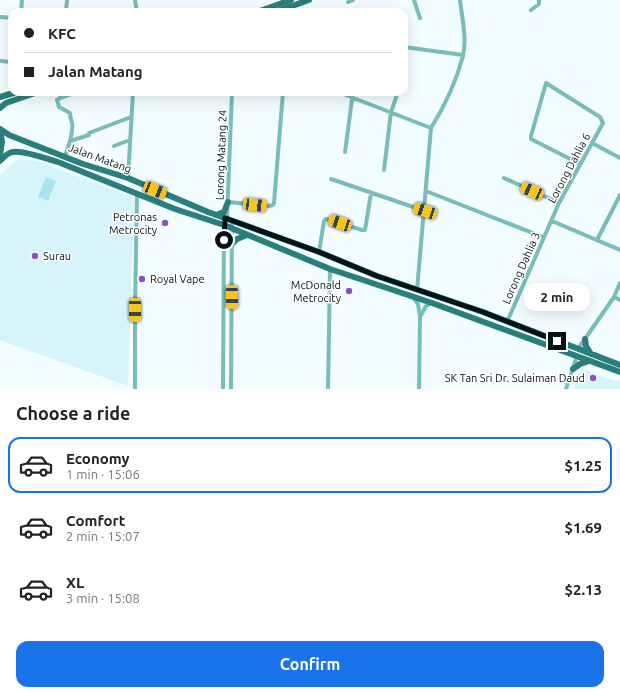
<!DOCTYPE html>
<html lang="en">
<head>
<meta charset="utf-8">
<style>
  body { margin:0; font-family:Ubuntu,sans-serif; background:#f6f6f6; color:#222; height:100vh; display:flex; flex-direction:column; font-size:15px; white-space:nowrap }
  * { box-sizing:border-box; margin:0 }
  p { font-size:13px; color:#767676 }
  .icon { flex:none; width:22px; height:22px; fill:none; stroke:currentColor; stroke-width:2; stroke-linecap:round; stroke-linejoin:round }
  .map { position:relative; height:389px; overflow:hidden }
  .panel { display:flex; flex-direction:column; background:#fff; flex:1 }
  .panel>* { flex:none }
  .banner { position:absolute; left:8px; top:8px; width:400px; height:88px; border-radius:12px; box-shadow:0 4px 16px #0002; display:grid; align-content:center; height:88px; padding:0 16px; background:#fff }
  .end { position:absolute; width:18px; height:18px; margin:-9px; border:5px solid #031215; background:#fff; box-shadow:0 0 0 2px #fff }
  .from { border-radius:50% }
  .bubble { position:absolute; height:28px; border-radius:12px; background:#fff; box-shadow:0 4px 16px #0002; font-size:13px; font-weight:700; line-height:28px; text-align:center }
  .car { position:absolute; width:12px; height:24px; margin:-12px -6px; border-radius:5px; box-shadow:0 0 3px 1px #0007; background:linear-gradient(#f5c518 24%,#345 0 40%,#f5c518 0 76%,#345 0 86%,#f5c518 0) }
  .banner b { display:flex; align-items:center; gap:14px; height:38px; font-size:15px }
  .banner b+b { border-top:1px solid #e0e0e0 }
  .banner i { width:10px; height:10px; background:#222 }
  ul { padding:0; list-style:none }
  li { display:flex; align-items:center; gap:12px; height:56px; margin:0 8px 6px; padding:0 8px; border:2px solid transparent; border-radius:12px }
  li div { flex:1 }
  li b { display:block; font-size:15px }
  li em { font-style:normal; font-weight:700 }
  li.current { border-color:#1a73e8 }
  li>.icon { width:36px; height:36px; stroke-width:1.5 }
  h2 { padding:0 16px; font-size:18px; line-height:48px }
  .button { display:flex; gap:8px; margin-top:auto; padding:8px 16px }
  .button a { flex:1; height:46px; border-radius:12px; background:#1a73e8; color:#fff; font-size:16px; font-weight:700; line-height:46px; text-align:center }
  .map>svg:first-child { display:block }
  .built { fill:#d5f5fb }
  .green { fill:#a7e6f1 }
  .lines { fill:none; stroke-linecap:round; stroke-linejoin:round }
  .street { stroke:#78bdba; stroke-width:4 }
  .primary { stroke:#297f7c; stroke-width:6 }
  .route { stroke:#031215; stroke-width:5 }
  .poi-dot { fill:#8b51c8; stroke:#fff; stroke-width:1.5 }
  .labels { text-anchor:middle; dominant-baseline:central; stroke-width:3; stroke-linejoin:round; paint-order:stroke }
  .street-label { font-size:11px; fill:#031215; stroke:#fff }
  .poi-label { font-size:11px; fill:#031215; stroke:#fff; text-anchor:end }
</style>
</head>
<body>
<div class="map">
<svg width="620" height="389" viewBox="0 0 620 389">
  <rect width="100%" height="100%" fill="#f3fcfe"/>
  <path class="built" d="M17,159L37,161L134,198L128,386L0,340V175Z
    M581,368L601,377L620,381V389H574V384Z"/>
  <path class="green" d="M46,177L56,181L48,201L38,197Z"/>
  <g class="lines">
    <path class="street" d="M135,0L137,12
      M414,0L420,18
      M348,2L353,0
      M531,10L539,4V0
      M21,12L22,0
      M66,12L67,0
      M0,17L12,18
      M404,47L463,55
      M0,61L12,62
      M338,92L431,128
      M70,141L89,135V133L131,117
      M592,143L620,158
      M114,146L130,140
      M345,152L353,92
      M65,156C68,148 74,132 72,123C71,119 70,117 70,113L59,107L57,100L60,98L77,92
      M384,170L391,112L398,92
      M128,178L133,92
      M504,178L559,203
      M331,179L425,211
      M426,191L543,237
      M228,202L269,206L273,205L274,203L283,92
      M227,218L232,92
      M552,221L620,250
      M597,240L620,195
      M319,252L324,221L326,219L362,230H365L371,193
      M417,290L431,128C444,107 457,79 463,56C467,38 462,18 460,0
      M413,297L418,304L420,317L419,389
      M614,297L620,300
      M420,317L426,306L432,303
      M507,322L559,203L603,123L600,117L546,83L531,136V139L580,164
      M578,349L614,297L620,283
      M135,389V310L137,193
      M223,389L224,223
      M231,389L232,220
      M328,389L330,269
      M566,389L577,356"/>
    <path class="primary" d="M257,12L291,0
      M275,12L309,0
      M0,97L17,92
      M0,108L6,103L38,92
      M0,129L9,135L83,164L128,178L208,212L319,252L377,276L483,312L620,365
      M0,130L2,142L0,155
      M0,161C4,157 8,152 13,152C22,150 48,159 58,162L175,209L224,225L330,269L432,303L620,372
      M216,215L224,212L228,202
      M232,244L237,239L247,235
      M585,339L586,346L591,354
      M573,369L580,364L589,361"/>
  </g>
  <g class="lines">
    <path class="route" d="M224,240L225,218L319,252L377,276L483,312L557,341"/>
  </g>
  <g class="poi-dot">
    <circle cx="165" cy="223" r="4"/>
    <circle cx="35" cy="256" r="4"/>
    <circle cx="142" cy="279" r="4"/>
    <circle cx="349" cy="291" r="4"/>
    <circle cx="593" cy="378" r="4"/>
  </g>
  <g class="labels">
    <g class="street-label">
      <text transform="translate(221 155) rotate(-88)">Lorong Matang 24</text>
      <text transform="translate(100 158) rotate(20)">Jalan Matang</text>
      <text transform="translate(569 168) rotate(-62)">Lorong Dahlia 6</text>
      <text transform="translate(521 268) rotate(-66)">Lorong Dahlia 3</text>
    </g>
    <g class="poi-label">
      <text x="157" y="217">Petronas<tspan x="157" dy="13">Metrocity</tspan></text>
      <text x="43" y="256" text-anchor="start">Surau</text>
      <text x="150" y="279" text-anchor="start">Royal Vape</text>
      <text x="341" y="285">McDonald<tspan x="341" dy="13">Metrocity</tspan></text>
      <text x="585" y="378">SK Tan Sri Dr. Sulaiman Daud</text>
    </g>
  </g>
</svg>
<i class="end from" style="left:224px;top:240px"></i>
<i class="end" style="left:557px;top:341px"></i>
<div class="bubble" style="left:524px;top:283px;width:66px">2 min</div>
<i class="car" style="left:155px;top:190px;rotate:112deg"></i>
<i class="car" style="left:532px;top:191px;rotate:294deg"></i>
<i class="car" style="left:255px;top:205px;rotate:96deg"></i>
<i class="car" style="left:425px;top:211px;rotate:288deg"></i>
<i class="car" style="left:340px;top:223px;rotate:289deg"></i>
<i class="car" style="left:232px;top:297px;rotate:179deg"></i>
<i class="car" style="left:135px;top:310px;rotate:180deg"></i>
<div class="banner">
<b><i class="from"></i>KFC</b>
<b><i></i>Jalan Matang</b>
</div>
</div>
<section class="panel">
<h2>Choose a ride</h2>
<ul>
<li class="current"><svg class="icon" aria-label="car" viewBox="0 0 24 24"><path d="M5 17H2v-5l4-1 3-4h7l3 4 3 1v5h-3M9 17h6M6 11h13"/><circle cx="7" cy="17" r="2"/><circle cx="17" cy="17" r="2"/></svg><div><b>Economy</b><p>1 min · 15:06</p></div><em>$1.25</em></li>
<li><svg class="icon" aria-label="car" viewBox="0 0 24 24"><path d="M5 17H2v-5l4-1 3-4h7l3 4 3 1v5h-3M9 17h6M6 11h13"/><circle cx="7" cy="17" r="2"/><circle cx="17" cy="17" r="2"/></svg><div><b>Comfort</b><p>2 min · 15:07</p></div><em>$1.69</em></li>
<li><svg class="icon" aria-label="car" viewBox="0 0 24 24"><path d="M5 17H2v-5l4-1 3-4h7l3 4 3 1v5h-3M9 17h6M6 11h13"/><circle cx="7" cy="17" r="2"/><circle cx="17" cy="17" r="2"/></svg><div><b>XL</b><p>3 min · 15:08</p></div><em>$2.13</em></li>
</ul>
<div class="button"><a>Confirm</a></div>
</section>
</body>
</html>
